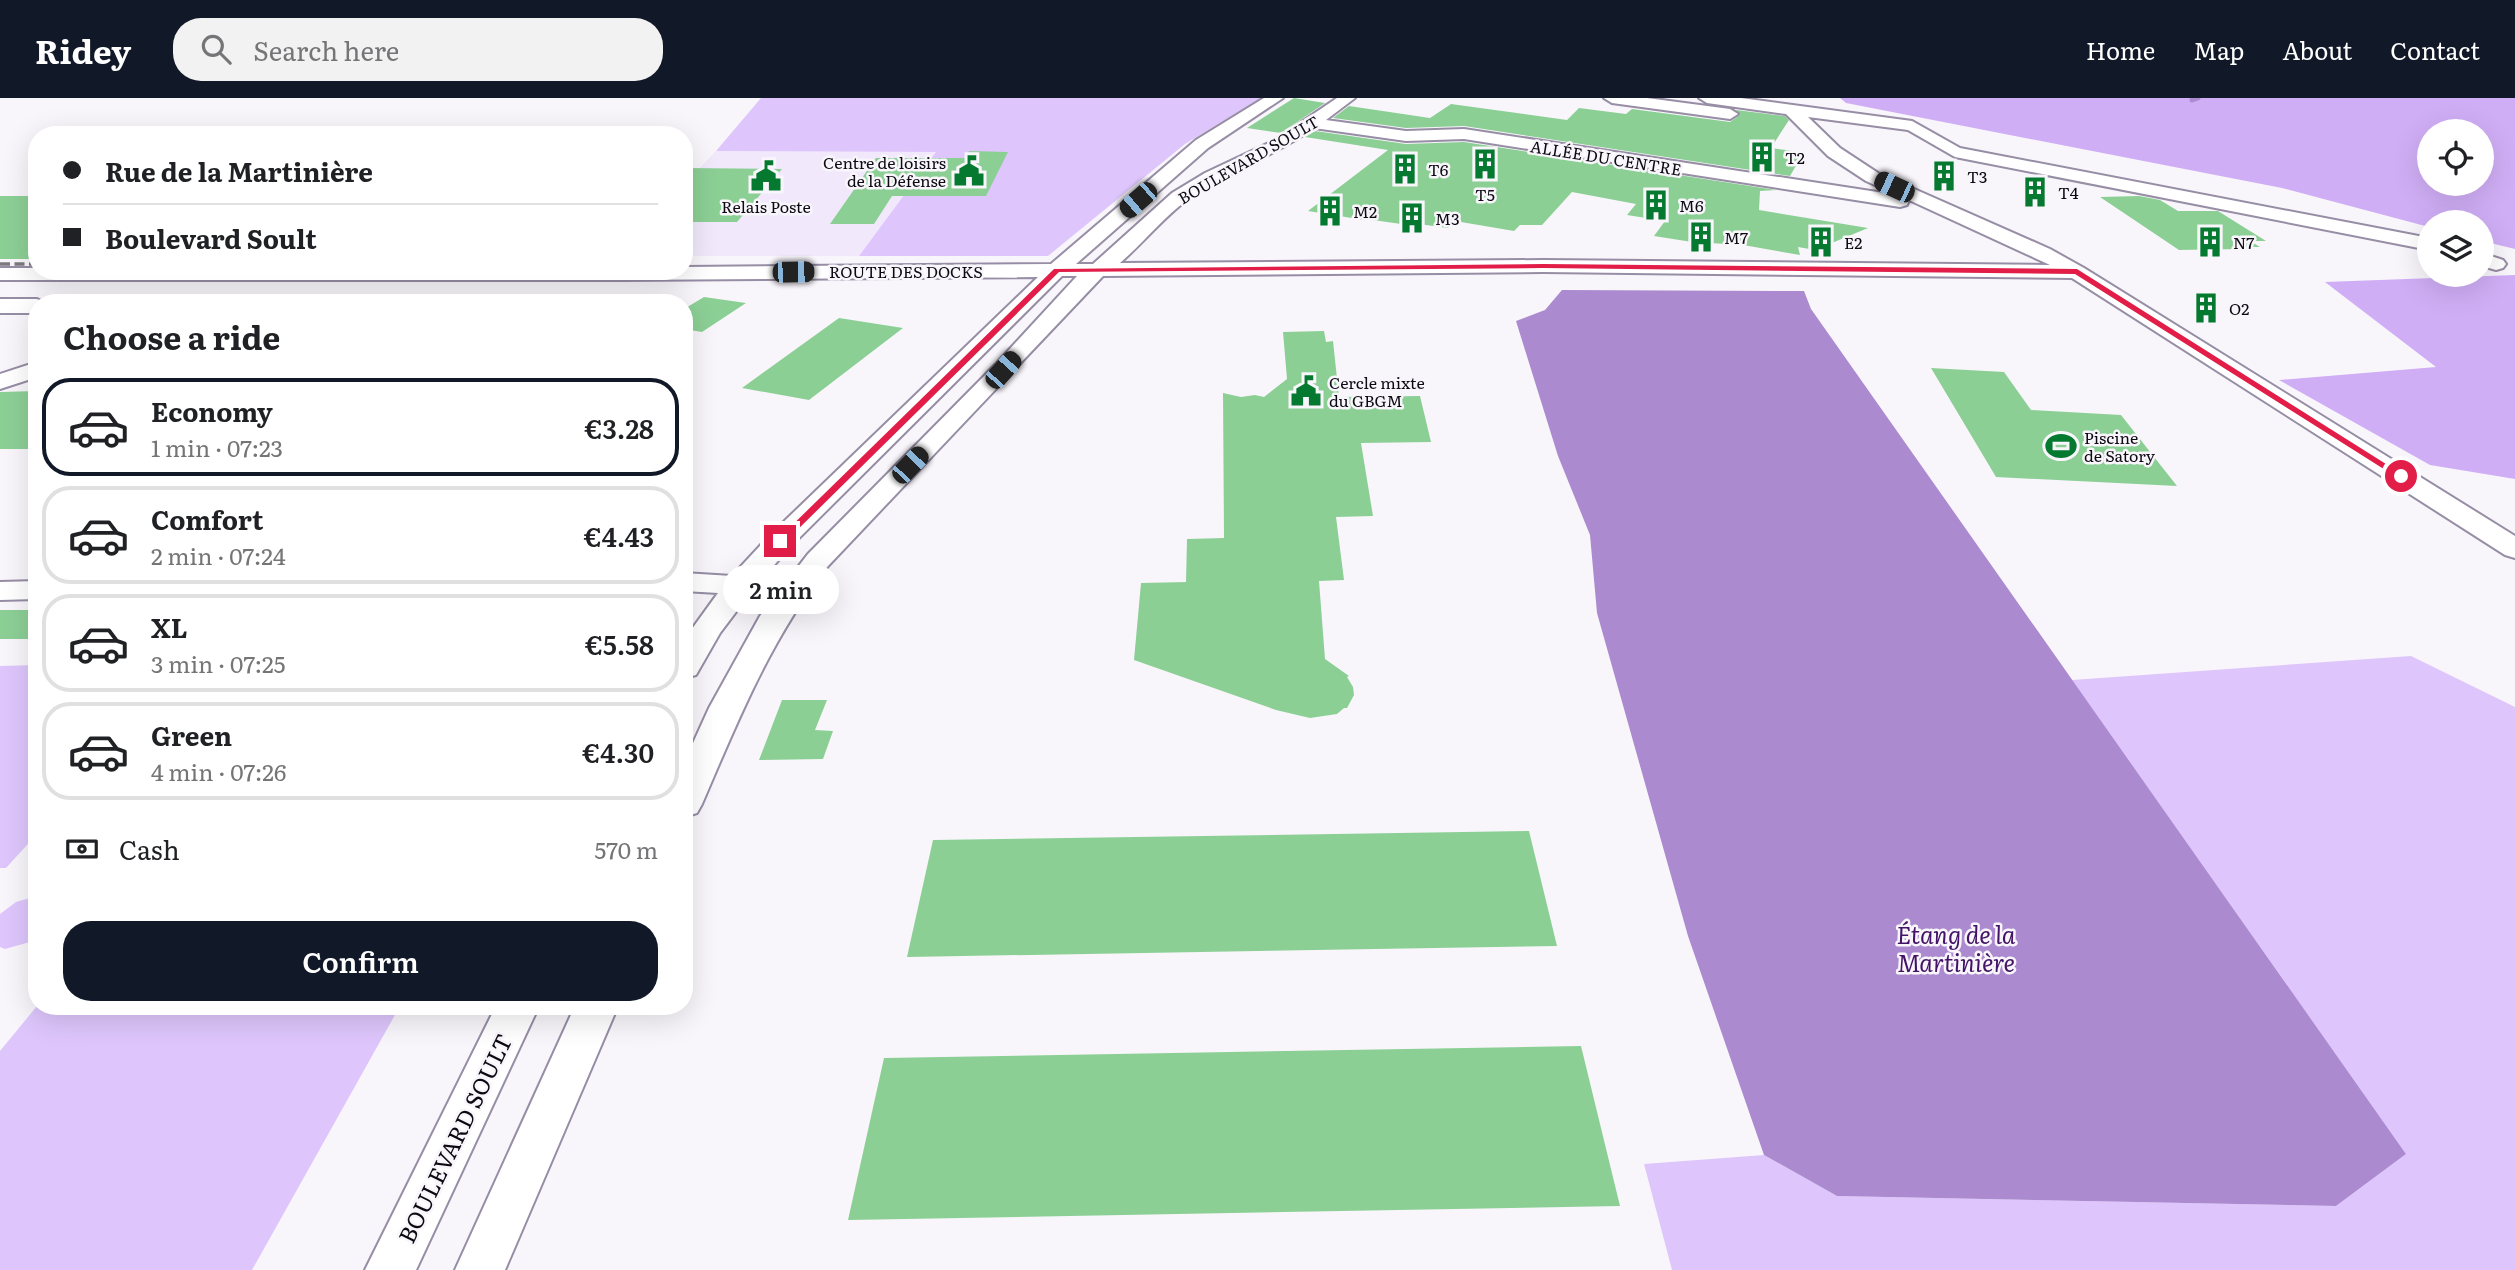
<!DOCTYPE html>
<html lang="en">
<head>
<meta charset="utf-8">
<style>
  body { margin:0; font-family:Literata,serif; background:#f2f2f2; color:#202124; height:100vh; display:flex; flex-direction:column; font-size:26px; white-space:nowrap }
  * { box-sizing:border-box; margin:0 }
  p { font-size:23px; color:#757577 }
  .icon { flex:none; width:38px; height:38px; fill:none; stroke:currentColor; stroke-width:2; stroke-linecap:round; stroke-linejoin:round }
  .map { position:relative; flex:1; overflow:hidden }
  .drawer { position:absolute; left:28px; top:196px; width:665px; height:721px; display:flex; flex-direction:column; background:#fff; border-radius:28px; box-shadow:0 7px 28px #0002 }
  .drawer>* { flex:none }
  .guide { position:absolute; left:28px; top:28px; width:665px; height:154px; border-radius:28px; box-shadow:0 7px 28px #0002; display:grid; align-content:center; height:154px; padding:0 35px; background:#fff }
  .buttons { position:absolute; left:2417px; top:21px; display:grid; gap:14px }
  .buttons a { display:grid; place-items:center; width:77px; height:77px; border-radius:50%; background:#fff; box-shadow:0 7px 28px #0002; font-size:35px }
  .end { position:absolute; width:32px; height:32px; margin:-16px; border:9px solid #e11d48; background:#fff; box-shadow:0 0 0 4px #fff }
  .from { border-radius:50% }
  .bubble { position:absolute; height:49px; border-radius:24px; background:#fff; box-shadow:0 7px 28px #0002; font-size:23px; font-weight:600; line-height:49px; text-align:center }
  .car { position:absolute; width:21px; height:42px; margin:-21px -10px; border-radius:9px; box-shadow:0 0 5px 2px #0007; background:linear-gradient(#222 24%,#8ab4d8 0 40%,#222 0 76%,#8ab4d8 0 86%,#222 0) }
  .guide b { display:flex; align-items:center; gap:24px; height:66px; font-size:26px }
  .guide b+b { border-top:2px solid #e0e0e0 }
  .guide i { width:18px; height:18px; background:#202124 }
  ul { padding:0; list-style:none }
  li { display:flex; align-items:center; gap:21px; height:98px; margin:0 14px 10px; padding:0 21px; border:4px solid #e0e0e0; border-radius:28px }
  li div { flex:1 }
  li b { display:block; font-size:26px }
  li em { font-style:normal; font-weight:600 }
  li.selected { border-color:#111827 }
  li>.icon { width:63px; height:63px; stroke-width:1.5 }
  h2 { padding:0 35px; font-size:32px; line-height:84px }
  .pay { display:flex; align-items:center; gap:18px; height:77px; padding:0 35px; font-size:26px }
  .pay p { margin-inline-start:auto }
  .button { display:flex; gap:14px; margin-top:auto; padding:14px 35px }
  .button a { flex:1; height:80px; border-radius:28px; background:#111827; color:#fff; font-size:28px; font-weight:600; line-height:80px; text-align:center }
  header { display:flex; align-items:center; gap:42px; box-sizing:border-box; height:98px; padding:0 35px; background:#111827; color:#fff }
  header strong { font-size:33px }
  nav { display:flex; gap:38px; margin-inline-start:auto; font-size:24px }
  .search { width:490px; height:63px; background:#f2f2f2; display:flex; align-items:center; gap:18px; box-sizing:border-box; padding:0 24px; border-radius:28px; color:#757577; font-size:26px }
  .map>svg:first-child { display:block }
  .built { fill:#f1e8fc }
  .green { fill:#dec6fc }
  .forest { fill:#d0aef6; fill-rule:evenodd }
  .water { fill:#ab8ad0 }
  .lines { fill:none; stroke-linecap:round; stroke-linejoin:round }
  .stream { stroke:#ab8ad0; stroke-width:5 }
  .building { fill:#8ccf95 }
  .street-casing { stroke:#978da5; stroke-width:4 }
  .street { fill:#fff; fill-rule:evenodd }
  .rail { stroke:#7c7980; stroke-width:3.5; stroke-dasharray:10 4.5; stroke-linecap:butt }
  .route { fill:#e11d48 }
  .labels { text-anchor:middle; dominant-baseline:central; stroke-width:5; stroke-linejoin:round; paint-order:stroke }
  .far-street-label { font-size:16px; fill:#0d0912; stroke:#f8f6fb }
  .far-poi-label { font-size:16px; fill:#0d0912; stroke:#f8f6fb; text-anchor:start }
  .near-street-label { font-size:23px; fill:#0d0912; stroke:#f8f6fb }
  .near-water-label { font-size:24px; font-style:italic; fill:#421366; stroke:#f8f6fb }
</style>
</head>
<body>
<header>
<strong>Ridey</strong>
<div class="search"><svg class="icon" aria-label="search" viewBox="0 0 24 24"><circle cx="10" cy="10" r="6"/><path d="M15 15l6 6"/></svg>Search here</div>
<nav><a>Home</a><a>Map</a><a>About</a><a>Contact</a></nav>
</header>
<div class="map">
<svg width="2515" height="1172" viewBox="0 0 2515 1172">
  <rect width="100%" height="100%" fill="#f8f6fb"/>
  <path class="built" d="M716,53L937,54L859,158H684V86Z"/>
  <path class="green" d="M761,0H1261L1185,46L1048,158H859L936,54L716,53Z
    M2411,558L2515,609V1172H1672L1644,1066L1764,1057L1837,1098L2336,1108L2406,1056L2072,582Z
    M37,567V736L6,770H0V568Z
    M37,798V842L5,851L0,849V816L16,804Z
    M37,908H400L252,1172H0V953Z"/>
  <path class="forest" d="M1840,0H2515V151L2482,143V124H2429V129L2282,90L1846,5ZM2482,33V86H2429V33Z
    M2515,177V381L2430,367L2279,282L2436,269L2325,184Z"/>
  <path class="water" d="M1562,192L1804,193L1811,211L2406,1056L2336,1108L1837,1098L1764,1057L1688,838L1597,515L1590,437L1558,358L1516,223L1545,212Z"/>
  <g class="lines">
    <path class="stream" d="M2192,2L2198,0"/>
  </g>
  <path class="building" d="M1294,0L1325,5L1281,35L1247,30Z
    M1451,6L1567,22L1579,10L1626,16L1632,11L1730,24L1740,17L1736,12L1785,18L1789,22L1771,50L1801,54L1798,58L1801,59L1790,78L1464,28L1406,30L1333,20L1349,8L1430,20Z
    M1315,33L1406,46L1464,44L1776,92L1760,93L1759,112L1868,130L1815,152L1798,149L1800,157L1743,147L1692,144L1654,138L1665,123L1627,117L1636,106L1572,94L1542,127H1520L1514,133L1455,123L1448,130L1404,124L1401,126L1366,121L1364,122L1308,113L1388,52L1305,39Z
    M969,53L1008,54L986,98H892L874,126H830L876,60H965Z
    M684,70L782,71L737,124H684Z
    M0,98H37V161H0Z
    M2139,98L2160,102L2178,113H2218L2266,143H2250L2260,149H2241L2243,151L2179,152L2100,99Z
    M704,199L746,205L702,234L684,231V211Z
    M839,220L903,230L809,302L742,290Z
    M1324,233L1326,244L1333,243L1339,299L1420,298L1431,344L1361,345L1373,418L1336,419L1344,482L1319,483L1325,561L1349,578L1347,579L1353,589L1354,597L1347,610H1344L1337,616L1310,620L1276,612L1134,562L1141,485L1186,484L1187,441L1224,440L1223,295L1241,299L1255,297L1264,299L1287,281L1283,234Z
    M1931,270L2004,274L2031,312L2121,317L2177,388L1996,379Z
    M37,293V351H0V294Z
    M0,512H37V541H0Z
    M782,602H827L815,632L833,633L823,661L759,662Z
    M1529,733L1557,848L907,859L933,742Z
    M1581,948L1620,1108L848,1122L884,960Z"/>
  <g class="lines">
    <g class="street-casing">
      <path id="street" d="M1264,0H1283L1208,50L1076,166H1093L1172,95L1205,75L1275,42L1337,0H1355L1326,22L1406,33L1464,31L1897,97L1866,83L1828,58L1786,16L1707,5L1699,0H1741L1912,23L1960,50L2429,140V152L1955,59L1908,32L1808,19L1840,50L1878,75L2050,151L2084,170L2515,438V460L2505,457L2072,180L1543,174L1103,178L828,468C771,540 738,622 702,706L697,715L684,719V665L709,610L760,518L808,456L995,267L1077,178H1062L790,449L762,481L767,483L771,489L767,495L748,498L720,535L696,577L684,580V542L718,495L684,493V475L732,478L770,437L1038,179L623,182H0V170H37V173H684V169L1051,166L1196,42ZM1314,30L1406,43L1464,41L1900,109L1907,107L1909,102L2050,167L1543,162L1120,165C1143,145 1163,120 1187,102C1227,73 1274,59 1314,30Z
        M1604,0H1647L1730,11L1738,16L1730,21L1612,5Z
        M2482,155L2503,162L2506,166L2503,170L2496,172L2482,168Z
        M0,201H37L46,205H37V215H0Z
        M37,264V279L0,291V276Z
        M37,483V501L0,502V484Z
        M496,908H539L416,1172H365Z
        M575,908H618L505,1172H455Z"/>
    </g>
    <use href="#street" class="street"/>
    <path class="rail" d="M0,166H37"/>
  </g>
  <path class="route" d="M1543,166L2077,171L2405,378L2398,380L2075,176L1543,170L1059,174L784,445L776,443L1054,171Z"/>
  <defs>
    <g id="building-bare" transform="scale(2.415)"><path d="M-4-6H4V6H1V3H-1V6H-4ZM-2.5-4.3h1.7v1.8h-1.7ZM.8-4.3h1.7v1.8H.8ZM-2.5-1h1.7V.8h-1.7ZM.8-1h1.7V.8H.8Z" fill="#05792f" stroke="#f8f6fb" stroke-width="2.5" paint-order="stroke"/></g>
    <g id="civic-bare" transform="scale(2.415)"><path d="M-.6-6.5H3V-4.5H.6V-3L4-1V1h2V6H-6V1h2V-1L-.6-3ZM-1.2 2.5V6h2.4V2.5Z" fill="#05792f" stroke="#f8f6fb" stroke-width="2.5" paint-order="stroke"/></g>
    <g id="stadium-bare" transform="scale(2.415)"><path d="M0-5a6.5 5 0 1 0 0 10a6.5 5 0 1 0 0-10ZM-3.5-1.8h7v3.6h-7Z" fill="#05792f" stroke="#f8f6fb" stroke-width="2.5" paint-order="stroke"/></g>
  </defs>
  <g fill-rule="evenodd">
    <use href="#building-bare" x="1762" y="59"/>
    <use href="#building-bare" x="1485" y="66"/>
    <use href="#building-bare" x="1405" y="71"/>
    <use href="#civic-bare" x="969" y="73"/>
    <use href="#civic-bare" x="766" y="78"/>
    <use href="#building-bare" x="1944" y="78"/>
    <use href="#building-bare" x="2035" y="94"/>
    <use href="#building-bare" x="1656" y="107"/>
    <use href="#building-bare" x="1330" y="113"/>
    <use href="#building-bare" x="1412" y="120"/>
    <use href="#building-bare" x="1701" y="139"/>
    <use href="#building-bare" x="1821" y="144"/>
    <use href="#building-bare" x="2210" y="144"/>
    <use href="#building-bare" x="2206" y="210"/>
    <use href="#civic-bare" x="1306" y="293"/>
    <use href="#stadium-bare" x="2061" y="348"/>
  </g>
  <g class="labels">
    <g class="far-street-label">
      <text transform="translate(1606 59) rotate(9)">ALLÉE DU CENTRE</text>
      <text transform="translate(1248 61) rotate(-30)">BOULEVARD SOULT</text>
      <text x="906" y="173">ROUTE DES DOCKS</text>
    </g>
    <g class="far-poi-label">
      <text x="1785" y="59">T2</text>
      <text x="946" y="64" text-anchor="end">Centre de loisirs<tspan x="946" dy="18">de la Défense</tspan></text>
      <text x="1428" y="71">T6</text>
      <text x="1967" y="78">T3</text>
      <text x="2058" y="94">T4</text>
      <text x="1485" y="96" text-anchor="middle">T5</text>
      <text x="1679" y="107">M6</text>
      <text x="766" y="108" text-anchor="middle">Relais Poste</text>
      <text x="1353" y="113">M2</text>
      <text x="1435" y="120">M3</text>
      <text x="1724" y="139">M7</text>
      <text x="1844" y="144">E2</text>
      <text x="2233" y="144">N7</text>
      <text x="2229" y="210">O2</text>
      <text x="1329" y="284">Cercle mixte<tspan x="1329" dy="18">du GBGM</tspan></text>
      <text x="2084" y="339">Piscine<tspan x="2084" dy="18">de Satory</tspan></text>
    </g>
    <g class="near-street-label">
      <text transform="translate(454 1040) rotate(-64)">BOULEVARD SOULT</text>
    </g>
    <g class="near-water-label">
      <text x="1956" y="835">Étang de la<tspan x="1956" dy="28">Martinière</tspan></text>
    </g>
  </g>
</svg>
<div class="buttons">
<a><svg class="icon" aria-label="locate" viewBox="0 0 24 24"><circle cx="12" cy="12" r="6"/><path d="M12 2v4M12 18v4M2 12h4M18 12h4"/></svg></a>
<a><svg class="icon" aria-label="layers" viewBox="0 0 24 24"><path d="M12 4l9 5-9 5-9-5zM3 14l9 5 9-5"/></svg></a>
</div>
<i class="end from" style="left:2401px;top:378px"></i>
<i class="end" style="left:780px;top:443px"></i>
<div class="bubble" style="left:723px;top:467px;width:116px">2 min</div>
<i class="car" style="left:1894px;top:89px;rotate:295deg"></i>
<i class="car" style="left:1138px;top:102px;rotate:229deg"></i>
<i class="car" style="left:793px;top:174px;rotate:89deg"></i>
<i class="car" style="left:1003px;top:272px;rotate:42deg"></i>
<i class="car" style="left:910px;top:367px;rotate:44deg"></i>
<div class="guide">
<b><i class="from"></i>Rue de la Martinière</b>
<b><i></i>Boulevard Soult</b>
</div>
<section class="drawer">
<h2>Choose a ride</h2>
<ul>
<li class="selected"><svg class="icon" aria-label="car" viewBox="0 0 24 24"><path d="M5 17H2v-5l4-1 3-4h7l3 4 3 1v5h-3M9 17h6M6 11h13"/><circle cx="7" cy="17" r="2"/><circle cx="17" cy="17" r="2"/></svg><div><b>Economy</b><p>1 min · 07:23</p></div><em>€3.28</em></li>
<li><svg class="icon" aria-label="car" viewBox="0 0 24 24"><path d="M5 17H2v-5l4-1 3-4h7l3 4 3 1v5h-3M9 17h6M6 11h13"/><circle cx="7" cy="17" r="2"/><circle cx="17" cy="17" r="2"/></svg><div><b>Comfort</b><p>2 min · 07:24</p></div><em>€4.43</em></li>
<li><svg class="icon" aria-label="car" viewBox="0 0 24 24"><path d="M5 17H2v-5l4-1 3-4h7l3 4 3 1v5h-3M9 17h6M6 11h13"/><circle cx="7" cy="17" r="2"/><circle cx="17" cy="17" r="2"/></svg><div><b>XL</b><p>3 min · 07:25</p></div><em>€5.58</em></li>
<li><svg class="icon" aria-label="car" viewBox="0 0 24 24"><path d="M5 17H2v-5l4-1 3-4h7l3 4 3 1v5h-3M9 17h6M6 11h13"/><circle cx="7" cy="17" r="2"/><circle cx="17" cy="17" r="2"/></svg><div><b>Green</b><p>4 min · 07:26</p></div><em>€4.30</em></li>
</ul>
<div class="pay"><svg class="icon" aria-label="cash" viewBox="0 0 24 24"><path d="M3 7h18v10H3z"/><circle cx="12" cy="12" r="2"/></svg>Cash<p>570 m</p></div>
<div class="button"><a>Confirm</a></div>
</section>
</div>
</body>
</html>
